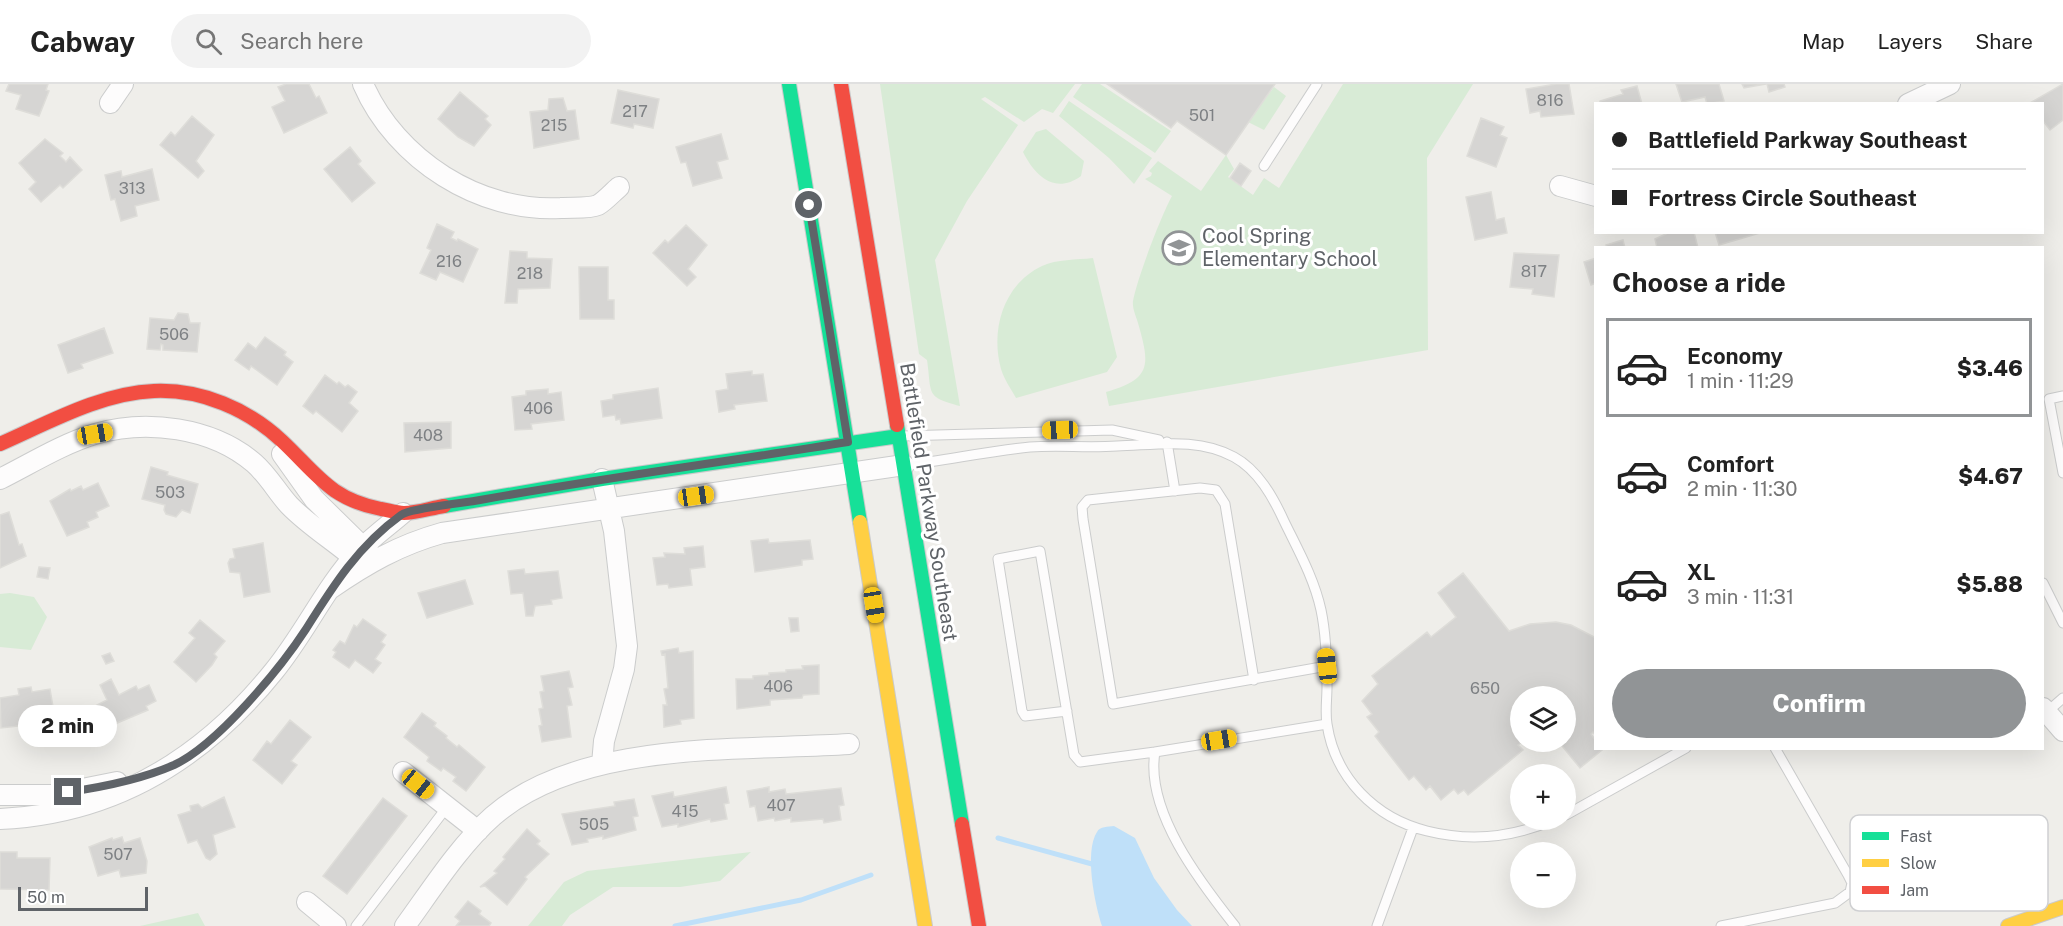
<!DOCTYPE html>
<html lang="en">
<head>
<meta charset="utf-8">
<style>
  body { margin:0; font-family:"Public Sans",sans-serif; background:#f2f2f2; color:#222; height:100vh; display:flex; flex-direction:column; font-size:22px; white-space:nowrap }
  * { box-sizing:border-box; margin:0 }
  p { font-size:20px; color:#767676 }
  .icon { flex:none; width:33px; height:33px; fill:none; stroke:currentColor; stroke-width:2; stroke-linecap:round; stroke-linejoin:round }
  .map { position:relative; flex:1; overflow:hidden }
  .sheet { position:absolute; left:1594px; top:162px; width:450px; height:504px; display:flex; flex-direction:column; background:#fff; border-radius:0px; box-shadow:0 6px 24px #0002 }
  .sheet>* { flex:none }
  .guide { position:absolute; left:1594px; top:18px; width:450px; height:132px; border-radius:0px; box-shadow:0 6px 24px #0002; display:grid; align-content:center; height:132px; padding:0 18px; background:#fff }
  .fabs { position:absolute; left:1510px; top:602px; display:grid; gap:12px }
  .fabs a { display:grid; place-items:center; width:66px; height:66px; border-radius:50%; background:#fff; box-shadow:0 6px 24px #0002; font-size:30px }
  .scale { position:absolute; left:18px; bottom:15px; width:130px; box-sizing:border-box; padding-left:6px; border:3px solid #5f6368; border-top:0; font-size:16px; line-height:21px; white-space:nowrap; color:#5f6368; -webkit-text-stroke:4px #fff; paint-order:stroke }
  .end { position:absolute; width:27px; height:27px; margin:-14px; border:8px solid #5f6368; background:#fff; box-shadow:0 0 0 3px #fff }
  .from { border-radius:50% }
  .bubble { position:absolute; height:42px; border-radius:21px; background:#fff; box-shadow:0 6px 24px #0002; font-size:20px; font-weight:800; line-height:42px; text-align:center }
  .car { position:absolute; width:18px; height:36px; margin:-18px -9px; border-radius:8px; box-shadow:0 0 4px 2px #0007; background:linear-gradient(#f5c518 24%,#345 0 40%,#f5c518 0 76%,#345 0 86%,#f5c518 0) }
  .guide b { display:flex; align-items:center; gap:21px; height:57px; font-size:22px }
  .guide b+b { border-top:2px solid #e0e0e0 }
  .guide i { width:15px; height:15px; background:#222 }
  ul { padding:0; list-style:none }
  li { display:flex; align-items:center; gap:18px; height:99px; margin:0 12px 9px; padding:0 6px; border:3px solid transparent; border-radius:0px }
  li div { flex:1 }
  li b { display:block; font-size:22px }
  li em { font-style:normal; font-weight:800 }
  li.selected { border-color:#919496 }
  li>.icon { width:54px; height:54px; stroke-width:1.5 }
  h2 { padding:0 18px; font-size:27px; line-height:72px }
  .primary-button { display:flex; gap:12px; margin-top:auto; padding:12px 18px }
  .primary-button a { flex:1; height:69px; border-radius:36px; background:#919496; color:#fff; font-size:24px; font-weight:800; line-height:69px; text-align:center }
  header { display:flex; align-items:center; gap:36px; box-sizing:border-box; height:84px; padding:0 30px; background:#fff; border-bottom:2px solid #e0e0e0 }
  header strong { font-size:28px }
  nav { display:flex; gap:33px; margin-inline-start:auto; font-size:21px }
  .search { width:420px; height:54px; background:#f2f2f2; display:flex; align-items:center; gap:15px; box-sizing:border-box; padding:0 21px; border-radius:33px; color:#767676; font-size:22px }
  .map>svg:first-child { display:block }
  .green { fill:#d8ebd6 }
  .water { fill:#bfe0f9 }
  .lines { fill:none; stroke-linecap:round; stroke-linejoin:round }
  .stream { stroke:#bfe0f9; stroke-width:5 }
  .building { fill:#d6d5d3; stroke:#deddd9; stroke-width:1.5 }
  .lane-casing { stroke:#cbcccc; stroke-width:11 }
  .street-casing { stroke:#cbcccc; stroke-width:22 }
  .fast-casing { stroke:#cacacb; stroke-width:16 }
  .slow-casing { stroke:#cacacb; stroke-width:16 }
  .jam-casing { stroke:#cacacb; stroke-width:16 }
  .lane { stroke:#fdfcfc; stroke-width:9 }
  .street { stroke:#fdfcfc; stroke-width:20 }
  .fast { stroke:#16e098; stroke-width:14 }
  .slow { stroke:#ffcf43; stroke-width:14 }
  .jam { stroke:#f24e42; stroke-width:14 }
  .route { stroke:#5f6368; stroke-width:8 }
  .labels { text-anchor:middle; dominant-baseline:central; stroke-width:6; stroke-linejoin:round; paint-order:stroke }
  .number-label { font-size:16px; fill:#7e8184 }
  .poi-label { font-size:20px; fill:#5f6368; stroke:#fff; text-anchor:start }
  .street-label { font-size:20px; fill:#5f6368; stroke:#fff }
  .key { fill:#fff; stroke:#cfd0d2; stroke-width:1.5 }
  .key-label { font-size:16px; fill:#5f6368 }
</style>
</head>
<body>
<header>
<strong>Cabway</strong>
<div class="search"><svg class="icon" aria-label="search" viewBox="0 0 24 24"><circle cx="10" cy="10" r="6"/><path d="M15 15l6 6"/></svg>Search here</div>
<nav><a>Map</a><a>Layers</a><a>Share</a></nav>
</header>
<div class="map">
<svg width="2063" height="842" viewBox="0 0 2063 842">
  <rect width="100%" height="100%" fill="#efeeea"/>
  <path class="green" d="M880,0H1075L1053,29L1042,25L1024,38L985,13L981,15L1018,41L967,117L935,176L960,322C925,313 932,310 927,276L919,270Z
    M1082,0H1100L1171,47L1155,69L1073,13Z
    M1343,0H1473L1427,74L1428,266L1109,322L1106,308C1152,295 1150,281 1138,239C1136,232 1132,224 1133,217C1137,195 1161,132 1172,112L1145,95L1151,92L1152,89L1149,87L1158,77L1201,107L1226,71L1234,85L1228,93L1253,111L1264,94L1279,104Z
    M1274,3L1286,12L1264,46L1248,38Z
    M1069,17L1152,74L1134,100L1109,74L1059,32Z
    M1046,45L1084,77L1081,92C1055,111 1035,92 1023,68L1036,48Z
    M1093,174L1117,273L1107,288L1016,314C1011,305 1004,295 1001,285C990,245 1004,200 1042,182C1057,175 1076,176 1093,174Z
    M10,509L34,513L47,533L31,566L0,563V510Z
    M751,768L720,797L680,803H613L570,831L562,842H528L564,798L587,787Z
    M198,829L205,842H140Z"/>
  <path class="water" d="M1114,742L1135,754L1154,794L1177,826L1192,842H1102C1095,821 1084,768 1097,748C1100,742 1108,743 1114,742Z"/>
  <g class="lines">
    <path class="stream" d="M998,754L1092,780
      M675,842L801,816L871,791"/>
  </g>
  <path class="building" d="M9,0H48L46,6L49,7L39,32L16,25L21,11L6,7Z
    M286,0H309L316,14L319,12L327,29L284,49L272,23L285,17L278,3Z
    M1107,0H1275L1226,71L1177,37L1171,44Z
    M1556,0H1569L1574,30L1541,33L1540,27L1530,29L1526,5Z
    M1676,0H1719L1724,17L1707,20L1705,13L1682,18Z
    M1742,0H1766L1744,4Z
    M1767,0H1784L1785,3L1769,8Z
    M2063,0V36L2050,46L2043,37V20L2030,19Z
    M1637,2L1642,20H1600V17L1623,10L1621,6Z
    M618,6L659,15L653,44L634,40L633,44L611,39Z
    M460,8L488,32L485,35L491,41L474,62L458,53L438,35Z
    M563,14L567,27L575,26L579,55L534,64L530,28L548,26L549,15Z
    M192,32L214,51L196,77L204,87L198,94L160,61L171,48L175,52Z
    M1481,34L1504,43L1500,51L1507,54L1496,83L1467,72Z
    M721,50L728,75L717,78L722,94L693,102L686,78L681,79L676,63Z
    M45,55L63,69L60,72L66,78L70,73L82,86L63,104L60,101L41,118L29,105L36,98L19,79Z
    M350,63L361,77L358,80L375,99L352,118L324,85Z
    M1240,79L1251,87L1241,102L1230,94Z
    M152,85L159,116L135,122L137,132L121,137L115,115L111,116L105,91L121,87L122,93Z
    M1491,108L1496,136L1504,134L1507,149L1475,156L1466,113Z
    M437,140L454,148L451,154L457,157L458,155L478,165L463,198L440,188L436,196L420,189L431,166L427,164Z
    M686,141L707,161L688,185L696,193L687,202L653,169L665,156L668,159Z
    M1670,148H1694L1698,164H1657L1655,155Z
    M1715,148H1760V149L1719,161Z
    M1623,156L1625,164H1607L1606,161Z
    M510,167L527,168V174L552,175L550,204L518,205L517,219H505Z
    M1514,169L1559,171L1554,213L1532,210L1533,205L1510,203Z
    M1596,174V199L1591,201L1584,178Z
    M579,183H608V216H614V235H580Z
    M178,229L188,230L190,239H200L197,268L163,266V261L161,260L160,266L147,265L150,234L174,236Z
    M104,244L113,269L81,280L83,284L68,289L58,261Z
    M265,253L286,268L284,271L293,278L277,301L251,282L249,286L235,276L248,259L256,265Z
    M752,287V291L763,290L767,317L734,321L735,325L719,328L716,307L728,305L726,290Z
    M325,291L337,300L339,298L345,303L348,301L357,308L349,319L358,327L342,348L316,327L313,330L303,322Z
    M658,304L662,334L621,340L620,335L616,336L615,331L603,333L601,317L613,315V311Z
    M548,305V310L561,308L564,336L531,340L532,345L515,346L512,313L526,311V307Z
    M451,338V364L405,368L404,339Z
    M151,383L168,388L167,391L198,400L190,429L182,426L176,433L166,430L164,426L165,421L142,415Z
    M98,399L109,422L96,428L98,433L87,438L89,443L67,452L50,417L70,405L71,407L81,402L83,406Z
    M9,428L19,461L22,460L26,472L0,484V431Z
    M768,455L769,459L810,456L813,475L802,476V481L755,488L751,457Z
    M263,459L270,508L244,513L240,489L230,488L228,479L230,475L235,474L233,465Z
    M703,462L705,483L690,485L692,501L669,504L668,500L657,501L653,474L665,473L664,469L685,470L684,464Z
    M39,483L50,484L48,495L37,493Z
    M524,485L525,490L558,487L562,514L551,516L552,520L535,522L533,532H526L523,509L511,510L508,487Z
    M1463,489L1509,547L1530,540L1556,538L1571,541L1596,554V651L1593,648L1591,650L1596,657V664L1602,666L1580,684L1558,657H1566V612H1521V657H1523L1518,661L1523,666L1468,711L1464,706L1458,710L1454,705L1441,716L1430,702L1426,706L1414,692L1409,696L1375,652L1379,648L1367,633L1372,630L1362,617L1378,600L1372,592L1427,548L1431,553L1456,533L1438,509Z
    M465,496L473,520L427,534L418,509Z
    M789,534H798L799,547L791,548Z
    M363,535L386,551L381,558L385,561L375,575L381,579L373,589L355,576L349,584L333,573L336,568L333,566L340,557L345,560L354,541L357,543Z
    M200,536L225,557L214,570L217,573L212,581L196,598L174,578L195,554L189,549Z
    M678,564L679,569L693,567L694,634L680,636L681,640L664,643L663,621H667L664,605L668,604L665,570L662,571L661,567Z
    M110,569L114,577L106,580L102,572Z
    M819,581V610L803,611L802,614L770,616V621L737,625L736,595H753V592L769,591V589L786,588V586L803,585L802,582Z
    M569,587L573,603L568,604L572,621L567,622L571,653L542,658L539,642L542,641L539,625L543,624L540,608L544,607L541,592Z
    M111,595L119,611L136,602L138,606L149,601L156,617L146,622L148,626L103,645L93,623L107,616L100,601Z
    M31,603L32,608L50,605L54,629L35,632L36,638L27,641L1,644L0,614L19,611L18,605Z
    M422,629L436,639L434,642L447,652L446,654L457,663L459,661L485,683L466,707L453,697L456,693L443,684L441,687L427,677L429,673L404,653Z
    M290,636L311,653L291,677L297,681L282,700L253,676L267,657L271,660Z
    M1535,657H1558L1544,659Z
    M726,703L729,719L724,720L727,735L711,738L710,735L678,743V740L662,743L652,712L673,708L674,713Z
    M769,703V708L785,705L786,710L841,704L844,721L839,722L841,736L824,739L823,735L791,738V734L775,737L774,734L758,737L755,722L750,723L747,707Z
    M224,713L235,743L213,751L217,770L210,776L206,774L197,756L188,759L178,731L191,727L190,722L198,720L202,724Z
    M383,714L407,732L347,810L323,792Z
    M634,715L638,732L633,733L636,746L603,755V752L587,755L588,758L572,761L562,730L615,722L614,718Z
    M527,745L540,757L537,760L549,770L525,793L527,795L507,821L485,802L480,803L497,789L494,787L505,775L503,773Z
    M122,753L124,759L140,754L147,777L146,789L121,793L119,786L98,792L89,763L112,754L113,756Z
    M0,768H17V774H50L49,806L0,805Z
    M468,817L481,827L479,830L491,839L489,842H456L460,837L455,833Z"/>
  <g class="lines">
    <g class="lane-casing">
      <path id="lane" d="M1264,82L1317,0
        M2063,312L2049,315L2063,389
        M901,352L1112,346L1159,356
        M1167,358L1175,407
        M907,381C948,376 989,367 1030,363C1059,361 1088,364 1117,362C1156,361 1198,353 1234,373C1258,386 1273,413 1284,437C1298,466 1314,494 1321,526C1326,550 1327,578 1327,603C1327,615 1325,628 1327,640C1335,694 1375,734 1427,747C1471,758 1515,753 1556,735
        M2043,499L2063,539
        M1254,596L1225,420L1216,406L1200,404L1088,416L1082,423L1083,435L1113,620L1327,582
        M1067,627L1025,632L1022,627L998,475L1040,467L1074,671L1080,678L1155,668
        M2047,628L2063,614
        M1566,731L1686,664
        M356,842L447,723
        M1235,842C1200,798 1145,727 1155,668L1327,640
        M1377,842L1413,744
        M1721,842L1835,819L1850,808L1852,799L1848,791L1775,664"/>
    </g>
    <g class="street-casing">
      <path id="street" d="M363,0C396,76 480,129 561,124C572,123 589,125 598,121C605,117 613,108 619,103
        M110,19L123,0
        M1908,20L1950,0
        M1560,102L1596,112
        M282,370L314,415L373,473
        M0,395C30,380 62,360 95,350C146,335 212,343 254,379C268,391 277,408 289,421C311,444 340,460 363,482
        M330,505C366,480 399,461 442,449L904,381
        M2043,624L2063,647
        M602,680L604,657L624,585L627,562L614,447L602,395
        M403,688L478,747
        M0,711H52L117,698
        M0,735C114,730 204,674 274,587C305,549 325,504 358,468C371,454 388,442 403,429
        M307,818L336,842
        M405,842C432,805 459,762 493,732C580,656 740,667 849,660"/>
    </g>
    <g class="fast-casing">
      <path id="fast" d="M789,0L860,438
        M897,341L962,740
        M444,422L602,395L899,352"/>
    </g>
    <g class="slow-casing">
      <path id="slow" d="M860,438L925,842
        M2008,842L2063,823"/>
    </g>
    <g class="jam-casing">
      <path id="jam" d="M841,0L897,341
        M0,360C48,339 101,309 154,307C201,305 248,325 282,357C317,390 330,415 381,425C388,426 396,429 404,429C417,429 431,424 444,422
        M962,740L979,842"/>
    </g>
    <use href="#lane" class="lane"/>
    <use href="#street" class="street"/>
    <use href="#fast" class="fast"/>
    <use href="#slow" class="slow"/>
    <use href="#jam" class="jam"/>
  </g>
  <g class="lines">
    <path class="route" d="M68,708C103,703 142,695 174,681C217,661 280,585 306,545C333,502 358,462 401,431C411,424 464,419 480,416C603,394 725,378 848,358L809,121"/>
  </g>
  <defs>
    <g id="school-ring" transform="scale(1.725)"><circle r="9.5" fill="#fff" stroke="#919496" stroke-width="1.5"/><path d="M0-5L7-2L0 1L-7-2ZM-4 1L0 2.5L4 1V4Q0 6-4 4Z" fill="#919496"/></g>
  </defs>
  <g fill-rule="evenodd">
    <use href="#school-ring" x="1179" y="164"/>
  </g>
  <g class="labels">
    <g class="number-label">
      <text x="1550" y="16">816</text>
      <text x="635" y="27">217</text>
      <text x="1202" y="31">501</text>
      <text x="554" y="41">215</text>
      <text x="132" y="104">313</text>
      <text x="449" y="177">216</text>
      <text x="1534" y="187">817</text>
      <text x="530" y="189">218</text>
      <text x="174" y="250">506</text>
      <text x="538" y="324">406</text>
      <text x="428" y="351">408</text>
      <text x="170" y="408">503</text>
      <text x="778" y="602">406</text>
      <text x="1485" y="604">650</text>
      <text x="781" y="721">407</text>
      <text x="685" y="727">415</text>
      <text x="594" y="740">505</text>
      <text x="118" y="770">507</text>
    </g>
    <g class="poi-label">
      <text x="1202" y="152">Cool Spring<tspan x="1202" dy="23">Elementary School</tspan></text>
    </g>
    <g class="street-label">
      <text transform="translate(929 418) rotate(81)">Battlefield Parkway Southeast</text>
    </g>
  </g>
  <rect x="1850" y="731" width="198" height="96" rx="9" class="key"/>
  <rect x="1862" y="748" width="27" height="8" fill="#16e098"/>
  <rect x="1862" y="775" width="27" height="8" fill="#ffcf43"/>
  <rect x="1862" y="802" width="27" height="8" fill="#f24e42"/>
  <g class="key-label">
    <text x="1900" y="758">Fast</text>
    <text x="1900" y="785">Slow</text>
    <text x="1900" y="812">Jam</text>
  </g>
</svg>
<div class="fabs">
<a><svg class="icon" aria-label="layers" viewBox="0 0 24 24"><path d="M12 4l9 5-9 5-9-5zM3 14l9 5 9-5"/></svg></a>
<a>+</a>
<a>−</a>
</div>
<div class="scale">50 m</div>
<i class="end from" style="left:809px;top:121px"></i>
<i class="end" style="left:68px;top:708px"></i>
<div class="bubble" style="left:18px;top:621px;width:99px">2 min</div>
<i class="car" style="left:1060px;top:346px;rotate:268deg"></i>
<i class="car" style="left:95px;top:350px;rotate:80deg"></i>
<i class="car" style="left:696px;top:412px;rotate:82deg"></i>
<i class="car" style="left:874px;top:521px;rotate:171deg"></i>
<i class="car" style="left:1327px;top:582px;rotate:354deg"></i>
<i class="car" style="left:1219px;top:656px;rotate:81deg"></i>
<i class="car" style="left:418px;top:700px;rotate:129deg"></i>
<div class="guide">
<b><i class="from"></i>Battlefield Parkway Southeast</b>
<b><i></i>Fortress Circle Southeast</b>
</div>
<section class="sheet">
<h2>Choose a ride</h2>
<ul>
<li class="selected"><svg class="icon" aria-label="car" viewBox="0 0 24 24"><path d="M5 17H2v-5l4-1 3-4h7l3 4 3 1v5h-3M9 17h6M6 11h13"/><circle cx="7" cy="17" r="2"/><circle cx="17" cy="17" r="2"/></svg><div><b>Economy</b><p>1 min · 11:29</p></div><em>$3.46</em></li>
<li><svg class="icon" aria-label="car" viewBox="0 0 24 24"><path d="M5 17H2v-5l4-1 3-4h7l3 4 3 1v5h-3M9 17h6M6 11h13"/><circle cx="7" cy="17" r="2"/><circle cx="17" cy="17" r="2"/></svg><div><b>Comfort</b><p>2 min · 11:30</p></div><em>$4.67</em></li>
<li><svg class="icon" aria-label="car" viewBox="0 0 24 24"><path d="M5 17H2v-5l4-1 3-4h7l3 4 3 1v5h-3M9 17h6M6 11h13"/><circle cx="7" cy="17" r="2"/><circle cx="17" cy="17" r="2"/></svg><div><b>XL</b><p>3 min · 11:31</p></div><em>$5.88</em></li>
</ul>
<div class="primary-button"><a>Confirm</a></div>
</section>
</div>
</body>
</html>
